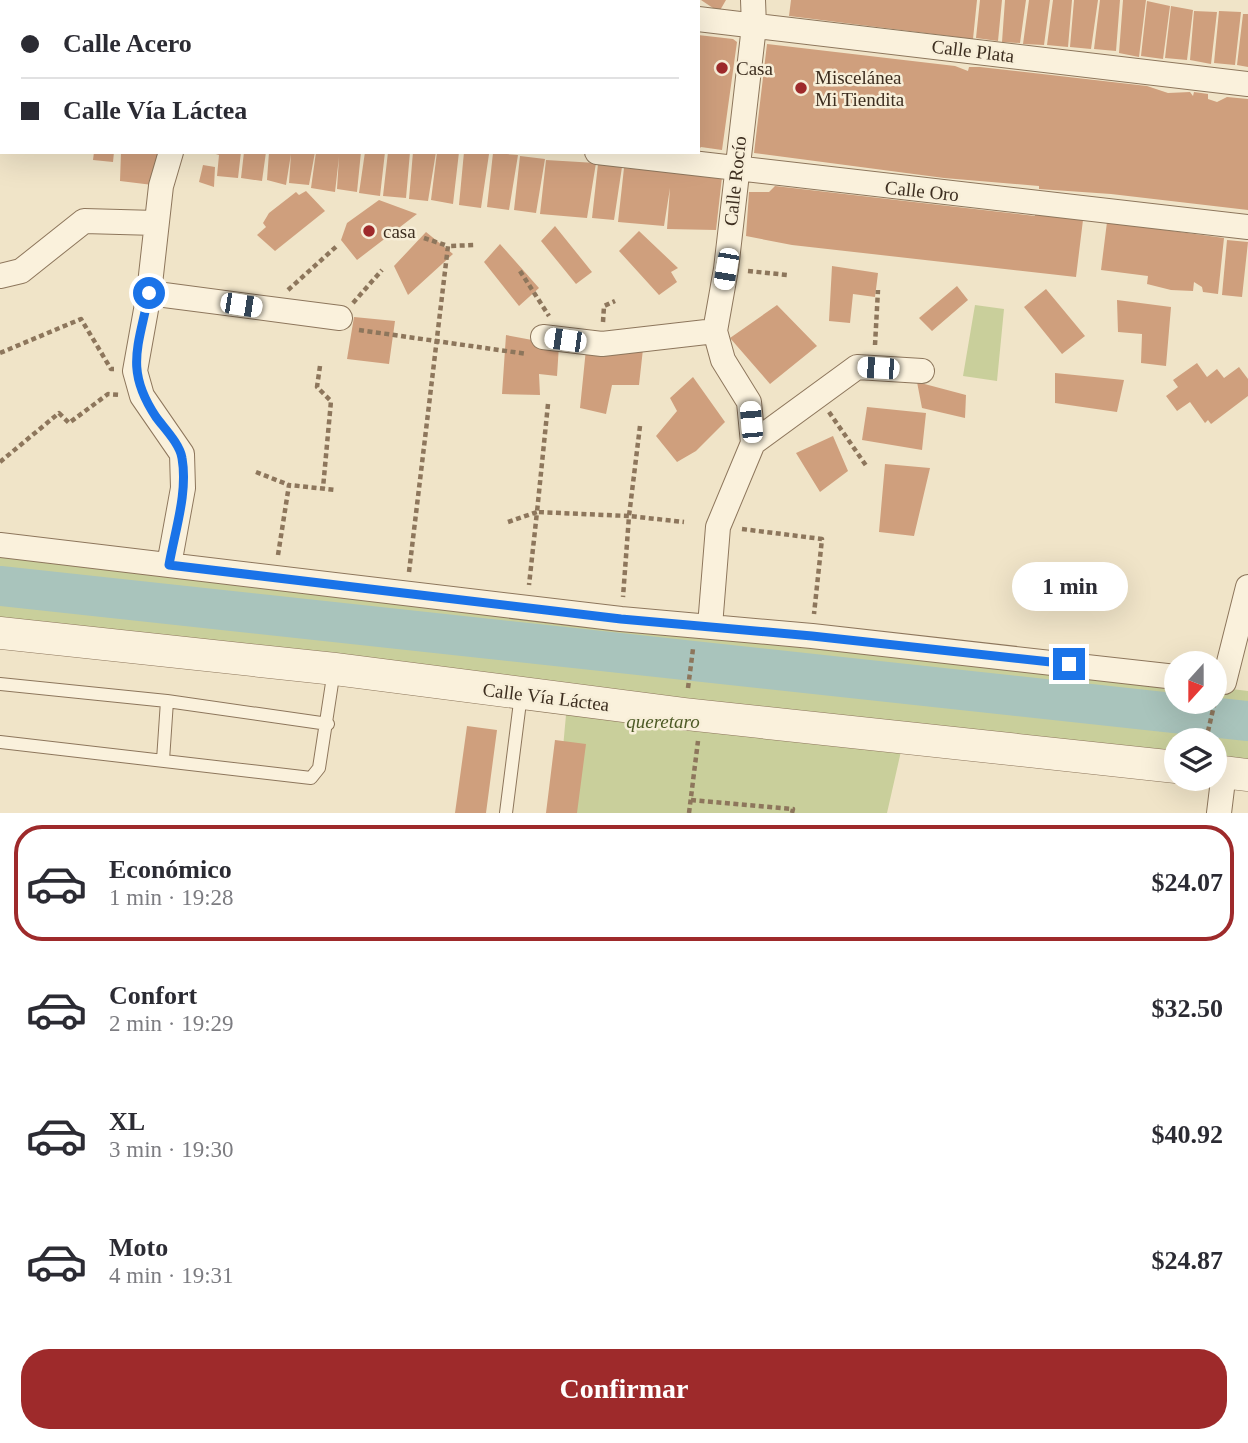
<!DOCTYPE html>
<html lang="es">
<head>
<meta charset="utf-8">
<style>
  body { margin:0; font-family:Georgia,serif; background:#f7f7f7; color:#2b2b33; height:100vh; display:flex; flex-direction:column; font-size:26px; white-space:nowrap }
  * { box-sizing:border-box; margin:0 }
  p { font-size:23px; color:#7c7c81 }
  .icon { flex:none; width:38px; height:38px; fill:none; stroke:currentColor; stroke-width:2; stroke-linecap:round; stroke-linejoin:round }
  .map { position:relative; height:813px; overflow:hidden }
  .drawer { display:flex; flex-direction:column; background:#fff; flex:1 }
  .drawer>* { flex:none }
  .top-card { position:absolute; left:0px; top:0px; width:700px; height:154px; box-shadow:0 7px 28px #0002; display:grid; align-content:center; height:154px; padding:0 21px; background:#fff }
  .needle { width:46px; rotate:201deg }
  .fabs { position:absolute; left:1164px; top:651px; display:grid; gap:14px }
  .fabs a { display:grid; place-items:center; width:63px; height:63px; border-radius:50%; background:#fff; box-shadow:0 7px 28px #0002; font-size:35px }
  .end { position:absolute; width:32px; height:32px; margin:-16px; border:9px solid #1a73e8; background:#fff; box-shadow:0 0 0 4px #fff }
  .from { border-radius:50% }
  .bubble { position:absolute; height:49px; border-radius:24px; background:#fff; box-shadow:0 7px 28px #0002; font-size:23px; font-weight:700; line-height:49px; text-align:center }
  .car { position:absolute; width:21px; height:42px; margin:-21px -10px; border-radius:9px; box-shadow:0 0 5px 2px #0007; background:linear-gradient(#fff 24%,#345 0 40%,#fff 0 76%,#345 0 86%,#fff 0) }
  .top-card b { display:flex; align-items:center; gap:24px; height:66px; font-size:26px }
  .top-card b+b { border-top:2px solid #e1e1e2 }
  .top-card i { width:18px; height:18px; background:#2b2b33 }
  ul { padding:12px 0 0; list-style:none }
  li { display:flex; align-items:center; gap:21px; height:116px; margin:0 14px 10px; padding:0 7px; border:4px solid transparent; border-radius:28px }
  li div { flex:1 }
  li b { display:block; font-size:26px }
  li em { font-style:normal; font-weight:700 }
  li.current { border-color:#9e2a2b }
  li>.icon { width:63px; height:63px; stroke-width:1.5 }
  .action { display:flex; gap:14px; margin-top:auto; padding:14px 21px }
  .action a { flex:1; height:80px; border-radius:28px; background:#9e2a2b; color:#fff; font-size:28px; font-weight:700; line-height:80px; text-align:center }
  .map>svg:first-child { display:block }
  .green { fill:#c9cf9b }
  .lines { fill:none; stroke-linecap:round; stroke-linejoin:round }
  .river { stroke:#a9c4bc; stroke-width:40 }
  .building { fill:#cf9f7d }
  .service-casing { stroke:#8d765c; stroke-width:14 }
  .minor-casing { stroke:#8d765c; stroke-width:26 }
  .tertiary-casing { stroke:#8d765c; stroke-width:33 }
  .path { stroke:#8d765c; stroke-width:4.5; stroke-dasharray:5 3.5; stroke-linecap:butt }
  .service { stroke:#faf1dc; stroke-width:12 }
  .minor { stroke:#faf1dc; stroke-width:24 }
  .tertiary { stroke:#faf1dc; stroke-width:32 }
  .route { stroke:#1a73e8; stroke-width:9 }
  .poi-dot { fill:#9e2a2b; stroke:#f7eed8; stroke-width:2.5 }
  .labels { text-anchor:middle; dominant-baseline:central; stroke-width:5; stroke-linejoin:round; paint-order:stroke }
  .street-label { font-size:19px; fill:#3d2e20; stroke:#f7eed8 }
  .poi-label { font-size:19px; fill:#3d2e20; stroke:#f7eed8; text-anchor:start }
  .park-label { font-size:19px; font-style:italic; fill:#4d5a26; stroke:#f7eed8 }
</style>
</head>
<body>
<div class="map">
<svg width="1248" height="813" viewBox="0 0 1248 813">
  <rect width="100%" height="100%" fill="#f0e4c8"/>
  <path class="green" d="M975,305L1004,309L997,381L963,376Z
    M0,551L1176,683V702H1214L1215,687L1248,691V775L1215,771L1214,740H1176V767L904,738L887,813H557L566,715L0,642Z"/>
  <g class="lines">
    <path class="river" d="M0,586L1248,721"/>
  </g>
  <path class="building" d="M701,0H726L719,12Z
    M791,0H977L973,39L789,16Z
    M980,0H1002L998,41L976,38Z
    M1005,0H1026L1020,43L1002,42Z
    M1029,0H1050L1044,45L1023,44Z
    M1053,0H1072L1068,47L1047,45Z
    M1074,0H1098L1091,49L1070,47Z
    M1100,0H1120L1116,51L1094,49Z
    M1123,0H1146L1139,57L1119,53Z
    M1147,1L1170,6L1163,59L1141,56Z
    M1171,6L1193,10L1187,60L1165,58Z
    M1194,11L1217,12L1211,64L1190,60Z
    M1219,11L1241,12L1235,65L1214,63Z
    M1243,14H1248V67L1237,65Z
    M698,35L733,39L737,42L722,150L701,147L698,150Z
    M767,44L955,66L968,71L969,67H980L1147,86L1168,93L1190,92L1193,96L1194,92L1208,94V99L1217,102L1227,97L1248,99V210L1111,194L1039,189V186L944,178L754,153Z
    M94,152H114L113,162L93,160Z
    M121,152H165L161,186L120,181Z
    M209,152H241L238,178L217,176L219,155Z
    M244,152H266L262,181L241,178Z
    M269,152H315L309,185L289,183L291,154L286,185L267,180Z
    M316,152H361L357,192L337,189L339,157L335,192L311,188Z
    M365,152H385L380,196L359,193Z
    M388,152H410L406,198L383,196Z
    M413,152H436L428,201L409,199Z
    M437,152H459L453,204L431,200Z
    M464,152L489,154L481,208L459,205Z
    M493,153L518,155L509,210L487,207Z
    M520,156L545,159L536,213L514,210Z
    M546,160L596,163L587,218L540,214Z
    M598,164L622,167L614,220L592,218Z
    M203,165L215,167L214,187L199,182Z
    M624,168L722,177L716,230L667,229L670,188L664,226L618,222Z
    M775,186L1035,216V212L1083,220L1076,277L792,245L746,236L749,192H769Z
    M306,191L325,211L275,251L257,235L266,227L263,223L269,213L296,192L299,195Z
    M379,200L417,214L357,260L341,240L347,223Z
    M1107,222L1224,238L1218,294L1203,292L1202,287L1194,282L1193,291L1171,290L1147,284L1148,276L1101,270Z
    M555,226L592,272L576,284L541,241Z
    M639,231L678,268L671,272L677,282L659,295L619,251Z
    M426,232L453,254L408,295L394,266Z
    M1227,240L1248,242L1242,297L1222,295Z
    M500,244L539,288L519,306L484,262Z
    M832,266L878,273L875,297L853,294L850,323L829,321Z
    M957,286L968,300L932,331L919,318Z
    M1046,289L1085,336L1062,354L1024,307Z
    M1117,300L1171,307L1166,366L1141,363L1142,334L1118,332Z
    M777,305L817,346L770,384L730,338Z
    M354,317L395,321L389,364L347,359Z
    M506,335L559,345L557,376L539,374L540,395L502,394Z
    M586,349H643L639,385H612L606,414L580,408Z
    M1197,363L1207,377L1217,369L1224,378L1239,367L1248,379V396L1211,424L1208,420L1205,423L1190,402L1177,411L1166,396L1178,387L1173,380Z
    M1055,373L1124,380L1117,412L1055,403Z
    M693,377L725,422L696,451L677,462L656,436L677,411L670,398Z
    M917,382L966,395L965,418L922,408Z
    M867,407L926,413L922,450L862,440Z
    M833,436L848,471L820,492L796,453Z
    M885,464L930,468L914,536L879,532Z
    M467,726L497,730L486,813H455Z
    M555,740L586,744L577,813H546Z"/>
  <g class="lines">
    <g class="service-casing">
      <path id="service" d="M0,684L167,701L328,724
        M0,742L311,778L319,768L334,670
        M163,760L167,701
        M506,813L521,694"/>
    </g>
    <g class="minor-casing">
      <path id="minor" d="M526,0L541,2
        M199,2V0
        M698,19L1248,84
        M0,89H2
        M597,152L1248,227
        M0,276L21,271L84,221L156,223
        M149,293L340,318
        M543,337L602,344L715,331
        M753,443L857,367L922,371
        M0,545L621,619L812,636L1176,677
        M169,565L183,488L182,454L142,396L135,371L149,293L161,186L171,152
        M710,626L718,527L753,443L749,402L723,360L715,331L726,269L754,26L753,0
        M1224,682L1248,587
        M1219,813L1224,772"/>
    </g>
    <g class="tertiary-casing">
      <path id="tertiary" d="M0,633L335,669L685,714L1176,767
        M1214,771L1248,775"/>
    </g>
    <path class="path" d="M424,238L448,246
      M520,271L549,316
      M748,271L787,275
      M288,290L338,245
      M353,303L382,270
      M603,322L604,306L615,301
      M359,330L527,354
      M875,345L878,290
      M0,353L81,319L111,369H114
      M320,366L317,387L331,401L323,488
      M548,404L537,512L629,516L623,597
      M829,412L867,467
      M640,426L629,516L684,522
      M0,462L59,413L69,423L108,394L121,395
      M256,472L289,485
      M508,522L537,512L529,585
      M742,529L822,539L814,614
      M278,555L289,485L336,490
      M409,572L448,246L475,245
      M688,688L693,649
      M1206,740L1215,701
      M691,800L793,809L792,813
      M689,813L698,741"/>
    <use href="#service" class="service"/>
    <use href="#minor" class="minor"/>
    <use href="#tertiary" class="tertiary"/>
  </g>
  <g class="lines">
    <path class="route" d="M149,293C139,346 124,369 156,417C164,428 180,444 182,458C188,493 175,530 169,565L621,619L812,636L1069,664"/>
  </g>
  <g class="poi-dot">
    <circle cx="722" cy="68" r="7"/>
    <circle cx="801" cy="88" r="7"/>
    <circle cx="369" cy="231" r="7"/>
  </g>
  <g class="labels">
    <g class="street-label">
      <text transform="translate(973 51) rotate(7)">Calle Plata</text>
      <text transform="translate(735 181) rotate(-84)">Calle Rocío</text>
      <text transform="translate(922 191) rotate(6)">Calle Oro</text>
      <text transform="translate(546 697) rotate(7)">Calle Vía Láctea</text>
    </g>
    <g class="poi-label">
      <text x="736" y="68">Casa</text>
      <text x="815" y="77">Miscelánea<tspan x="815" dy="22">Mi Tiendita</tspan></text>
      <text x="383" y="231">casa</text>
    </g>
    <g class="park-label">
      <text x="663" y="721">queretaro</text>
    </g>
  </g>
</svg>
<div class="fabs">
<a><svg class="needle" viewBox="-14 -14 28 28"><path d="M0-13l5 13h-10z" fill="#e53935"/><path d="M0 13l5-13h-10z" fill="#7c7c81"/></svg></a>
<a><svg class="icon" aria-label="layers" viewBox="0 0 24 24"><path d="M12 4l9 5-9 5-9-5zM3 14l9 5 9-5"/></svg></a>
</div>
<i class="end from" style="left:149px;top:293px"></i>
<i class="end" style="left:1069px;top:664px"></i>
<div class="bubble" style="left:1012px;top:562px;width:116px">1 min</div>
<i class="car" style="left:726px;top:269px;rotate:190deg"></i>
<i class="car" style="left:241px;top:305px;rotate:99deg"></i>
<i class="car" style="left:565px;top:340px;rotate:278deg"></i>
<i class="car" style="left:878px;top:368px;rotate:274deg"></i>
<i class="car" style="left:751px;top:422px;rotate:355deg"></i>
<div class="top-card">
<b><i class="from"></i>Calle Acero</b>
<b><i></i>Calle Vía Láctea</b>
</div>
</div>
<section class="drawer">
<ul>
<li class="current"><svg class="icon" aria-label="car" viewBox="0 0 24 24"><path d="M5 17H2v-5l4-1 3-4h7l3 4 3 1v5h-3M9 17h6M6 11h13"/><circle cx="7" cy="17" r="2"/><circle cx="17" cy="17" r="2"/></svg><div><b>Económico</b><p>1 min · 19:28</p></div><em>$24.07</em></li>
<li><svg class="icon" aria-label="car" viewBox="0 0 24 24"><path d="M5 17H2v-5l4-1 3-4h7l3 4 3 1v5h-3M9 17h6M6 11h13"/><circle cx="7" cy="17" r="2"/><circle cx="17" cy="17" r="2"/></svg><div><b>Confort</b><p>2 min · 19:29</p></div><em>$32.50</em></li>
<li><svg class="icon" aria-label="car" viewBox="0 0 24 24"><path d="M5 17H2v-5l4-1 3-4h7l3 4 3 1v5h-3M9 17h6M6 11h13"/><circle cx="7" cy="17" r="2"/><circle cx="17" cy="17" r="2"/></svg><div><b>XL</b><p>3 min · 19:30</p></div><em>$40.92</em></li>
<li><svg class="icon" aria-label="car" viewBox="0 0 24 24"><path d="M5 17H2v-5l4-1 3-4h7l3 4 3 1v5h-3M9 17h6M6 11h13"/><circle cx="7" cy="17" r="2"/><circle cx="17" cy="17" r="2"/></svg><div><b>Moto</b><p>4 min · 19:31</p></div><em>$24.87</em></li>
</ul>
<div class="action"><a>Confirmar</a></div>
</section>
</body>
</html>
